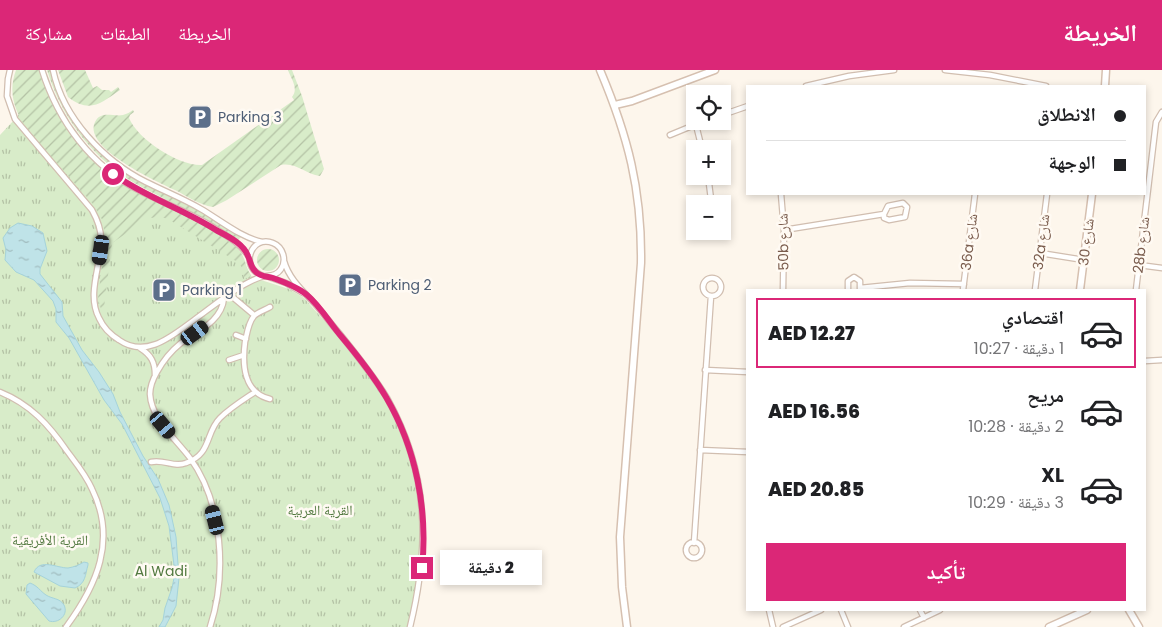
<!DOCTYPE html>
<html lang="ar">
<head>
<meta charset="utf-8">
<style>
  body { margin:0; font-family:Poppins,"Noto Naskh Arabic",sans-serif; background:#f2f2f2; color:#202124; direction:rtl; height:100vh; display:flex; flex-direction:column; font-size:19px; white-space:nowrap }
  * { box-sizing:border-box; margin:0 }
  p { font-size:16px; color:#757577 }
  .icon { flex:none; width:28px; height:28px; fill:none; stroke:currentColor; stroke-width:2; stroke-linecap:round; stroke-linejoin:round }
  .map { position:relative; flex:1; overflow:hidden; direction:ltr }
  .panel { position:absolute; left:746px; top:219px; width:400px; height:322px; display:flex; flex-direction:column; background:#fff; border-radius:0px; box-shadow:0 2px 8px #0003; direction:rtl }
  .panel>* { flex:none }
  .banner { position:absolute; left:746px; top:15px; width:400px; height:110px; border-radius:0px; box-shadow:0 2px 8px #0003; direction:rtl; display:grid; align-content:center; height:110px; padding:0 20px; background:#fff }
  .controls { position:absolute; left:686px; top:15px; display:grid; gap:10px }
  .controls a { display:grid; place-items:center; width:45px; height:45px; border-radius:0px; background:#fff; box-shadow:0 2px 8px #0003; font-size:25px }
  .end { position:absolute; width:22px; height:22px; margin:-11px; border:6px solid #db2777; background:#fff; box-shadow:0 0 0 2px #fff }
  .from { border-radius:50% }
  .bubble { position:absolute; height:35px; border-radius:0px; background:#fff; box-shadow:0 2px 8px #0003; font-size:16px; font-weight:800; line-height:35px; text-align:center; direction:rtl }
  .car { position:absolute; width:15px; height:30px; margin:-15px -8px; border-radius:6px; box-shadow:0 0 4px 1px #0007; background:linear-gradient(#222 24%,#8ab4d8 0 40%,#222 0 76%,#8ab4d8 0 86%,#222 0) }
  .banner b { display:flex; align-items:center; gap:18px; height:48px; font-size:19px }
  .banner b+b { border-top:1px solid #e0e0e0 }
  .banner i { width:12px; height:12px; background:#202124 }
  ul { padding:9px 0 0; list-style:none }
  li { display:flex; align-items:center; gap:15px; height:70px; margin:0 10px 8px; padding:0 10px; border:2px solid transparent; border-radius:0px }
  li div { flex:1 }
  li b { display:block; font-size:19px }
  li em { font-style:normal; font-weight:800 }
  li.active { border-color:#db2777 }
  li>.icon { width:45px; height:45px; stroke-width:1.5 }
  .action { display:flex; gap:10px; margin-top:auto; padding:10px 20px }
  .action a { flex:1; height:58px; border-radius:0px; background:#db2777; color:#fff; font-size:20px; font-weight:800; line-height:58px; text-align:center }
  header { display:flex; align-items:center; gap:30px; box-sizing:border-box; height:70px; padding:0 25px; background:#db2777; color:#fff }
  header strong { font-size:24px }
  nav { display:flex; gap:28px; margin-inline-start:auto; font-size:18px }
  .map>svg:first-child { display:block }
  .park { fill:url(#park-tufts) }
  .garden { fill:url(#garden-furrows) }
  .water { fill:url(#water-ripples); stroke:#a5d3da }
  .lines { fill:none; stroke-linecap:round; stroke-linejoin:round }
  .street-casing { stroke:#d1beb0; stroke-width:7 }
  .secondary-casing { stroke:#d6c0b0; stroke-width:9 }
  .street { stroke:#fff; stroke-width:4.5 }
  .secondary { stroke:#fff; stroke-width:6 }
  .route { stroke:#db2777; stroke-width:6 }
  .labels { text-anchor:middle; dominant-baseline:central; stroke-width:5; stroke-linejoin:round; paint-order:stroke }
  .service-label { font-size:14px; fill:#4e5e75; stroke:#fffaf3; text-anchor:start }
  .street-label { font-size:14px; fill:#7a5c4d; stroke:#fffaf3 }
  .park-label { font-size:14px; fill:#537a41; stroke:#fffaf3 }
</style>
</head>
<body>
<header>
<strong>الخريطة</strong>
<nav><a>الخريطة</a><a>الطبقات</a><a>مشاركة</a></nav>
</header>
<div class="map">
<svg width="1162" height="557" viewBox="0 0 1162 557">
  <defs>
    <pattern id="park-tufts" width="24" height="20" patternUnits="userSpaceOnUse" patternTransform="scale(1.25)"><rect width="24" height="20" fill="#d8ecc9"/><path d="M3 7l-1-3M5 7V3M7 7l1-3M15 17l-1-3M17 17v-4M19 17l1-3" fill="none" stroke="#b4c2a5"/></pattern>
    <pattern id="garden-furrows" width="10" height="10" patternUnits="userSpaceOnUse" patternTransform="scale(1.25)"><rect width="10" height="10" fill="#d8ecc9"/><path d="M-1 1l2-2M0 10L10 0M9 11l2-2" fill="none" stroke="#b4c2a5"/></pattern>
    <pattern id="water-ripples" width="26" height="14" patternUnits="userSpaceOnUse" patternTransform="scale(1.25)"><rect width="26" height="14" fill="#bfe3e8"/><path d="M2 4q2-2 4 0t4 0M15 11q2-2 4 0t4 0" fill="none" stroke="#a0bbbe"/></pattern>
  </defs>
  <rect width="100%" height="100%" fill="#fdf6ec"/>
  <path class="park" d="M28,35L109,109L239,184L252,207L289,219L304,228L367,299L383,326L404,370L416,410L423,475L409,557H0V65Z"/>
  <path class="garden" d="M16,0H40C56,55 93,101 145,126C176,141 212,155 238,179C246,187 245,197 251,206L244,209V201L239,193L168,149L161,147L149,148L112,173L104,238L101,239L98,229L105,169L103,151L93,134L26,58C14,39 8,22 16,0Z
    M47,0H51L65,34L105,86L212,147L241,167L238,170C226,162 213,153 200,146C177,134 153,124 131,111C90,85 61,46 47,0Z
    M58,0H85L93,18L97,16L102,20H109L111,22L118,17L120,20C101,33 90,44 68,27Z
    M288,0H292L302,26L324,99L320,106C305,104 296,92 281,95L227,130L213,137C199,135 187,126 175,120C158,112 82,78 95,52C101,40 113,47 123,45C127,44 130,42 133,40L134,42L130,45L129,48C138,70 179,96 202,95L294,30L292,27C299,18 291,9 288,0Z
    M257 190a11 11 0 1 1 22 0a11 11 0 1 1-22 0Z"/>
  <path class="water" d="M18,153L32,156L43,163L47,181L40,199V204L62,232L63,246L82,280L99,302L113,324L120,342L143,386L158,409L169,435L176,467L179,508L176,536L165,557H159L163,550L165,538L172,518L175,503L169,456L160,428L122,354L104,330L69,268L56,252V239L53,231L34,210L16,202L5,190L6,180L3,168L10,158Z
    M84,492L88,493V495C85,505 86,513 75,518L60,516L34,502C40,488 57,498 68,498C74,497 79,495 84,492Z
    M30,513C38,516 40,521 46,525C52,529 60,528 64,535C69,545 58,554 49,551L26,524L27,515Z"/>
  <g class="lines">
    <g class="street-casing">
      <path id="street" d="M10,0L8,9L7,26L15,49L92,140C97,149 101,158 101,169C102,194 86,223 99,248C103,257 111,265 119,270C146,289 172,266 194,250C209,239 224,227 240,217C247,213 254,209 261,207C268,205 276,207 281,199C287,190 283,177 273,173C252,164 238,197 263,206
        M42,0C58,51 91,96 140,121C163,133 186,141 208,154C223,164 240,172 249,187
        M53,0C63,48 104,91 146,112C164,121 184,129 201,139C220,150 240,167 262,172
        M945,0L990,5L1046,16
        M806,16L849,6L894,0
        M722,45L748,36
        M696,55L702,79
        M670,65L704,51
        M708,106L711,129
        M781,124L784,160L783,220
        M903,133L907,137L905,147L889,150L884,148V144L888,136Z
        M703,134L706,130L720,129L723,132L722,142
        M784,160L884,144
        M1040,183L1084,190
        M284,191C289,209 303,221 315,234C323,243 331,254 339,263C356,284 373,305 387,328C429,403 430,475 410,557
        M1139,195L1162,198
        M269,207L286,213L303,223
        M703 217a9 9 0 1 1 18 0a9 9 0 1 1-18 0Z
        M860,218L910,213L964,214
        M848,220V211L854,207L860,211V220
        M963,220L975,124
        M1035,220L1047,124
        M1136,220L1156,52L1162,42
        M229,224L254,245
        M236,265L246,269
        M140,278C151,285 155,292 155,305
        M229,290L244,285
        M1145,291L1162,290
        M705,300L748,302
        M0,322C30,334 49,355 67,381C76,393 86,405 92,419C117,470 97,515 66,557
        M270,329C244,323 242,295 245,272C247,264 248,253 254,246C258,242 265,240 270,237
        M700,380L748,382
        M151,392C165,389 174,398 186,393C212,384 205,363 220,348C230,338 243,330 255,322
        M686 480a8 8 0 1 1 16 0a8 8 0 1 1-16 0Z
        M694,473L711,226
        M769,540L773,557
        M841,540L848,557
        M920,540L924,548
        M210,557C227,505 223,433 190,388C176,369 151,349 150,324C150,316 153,309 157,302C163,291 171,281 181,273C198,261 222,251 224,228
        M783,557L821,540
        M904,557L940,540"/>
    </g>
    <g class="secondary-casing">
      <path id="secondary" d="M600,0C628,66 642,120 641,193L620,467L622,517L627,557
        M1105,16L1106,0
        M615,35L632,31L715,0
        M1080,220L1092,124
        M1129,540L1139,557
        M1049,557L1087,540"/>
    </g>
    <use href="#street" class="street"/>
    <use href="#secondary" class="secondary"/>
  </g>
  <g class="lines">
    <path class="route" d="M113,104C145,127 183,139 216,160C227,166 243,173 248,186C251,192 250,197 256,202C261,207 267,206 273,208C284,212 298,217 307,225C320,236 330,253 341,266C357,285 373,305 386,327C416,378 428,440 422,498"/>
  </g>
  <defs>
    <g id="parking-square" transform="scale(1.25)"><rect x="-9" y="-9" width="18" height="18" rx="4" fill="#5c6f8a" stroke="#fffaf3"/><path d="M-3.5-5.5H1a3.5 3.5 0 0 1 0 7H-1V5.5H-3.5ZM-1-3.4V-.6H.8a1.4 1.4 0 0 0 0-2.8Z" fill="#fff"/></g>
  </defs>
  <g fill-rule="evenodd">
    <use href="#parking-square" x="200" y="47"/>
    <use href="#parking-square" x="350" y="215"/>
    <use href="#parking-square" x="164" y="220"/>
  </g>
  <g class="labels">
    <g class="service-label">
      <text x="218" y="47">Parking 3</text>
      <text x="368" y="215">Parking 2</text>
      <text x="182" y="220">Parking 1</text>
    </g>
    <g class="street-label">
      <text transform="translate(783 172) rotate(-91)">50b شارع</text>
      <text transform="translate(969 172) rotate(-83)">36a شارع</text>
      <text transform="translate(1041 172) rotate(-83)">32a شارع</text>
      <text transform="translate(1086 172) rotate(-83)">شارع 30</text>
      <text transform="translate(1141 175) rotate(-83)">28b شارع</text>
    </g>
    <g class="park-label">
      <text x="320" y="440">القرية العربية</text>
      <text x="50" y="470">القرية الأفريقية</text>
      <text x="161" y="501">Al Wadi</text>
    </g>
  </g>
</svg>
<div class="controls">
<a><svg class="icon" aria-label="locate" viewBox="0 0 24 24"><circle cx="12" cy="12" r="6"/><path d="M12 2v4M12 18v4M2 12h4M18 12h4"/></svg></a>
<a>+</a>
<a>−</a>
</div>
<i class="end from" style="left:113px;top:104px"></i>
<i class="end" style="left:422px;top:498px"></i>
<div class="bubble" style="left:440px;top:480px;width:102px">2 دقيقة</div>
<i class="car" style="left:101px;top:180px;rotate:188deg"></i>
<i class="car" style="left:195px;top:263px;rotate:54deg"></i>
<i class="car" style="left:163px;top:355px;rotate:140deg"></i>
<i class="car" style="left:215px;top:450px;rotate:346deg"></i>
<div class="banner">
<b><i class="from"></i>الانطلاق</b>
<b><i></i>الوجهة</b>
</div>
<section class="panel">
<ul>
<li class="active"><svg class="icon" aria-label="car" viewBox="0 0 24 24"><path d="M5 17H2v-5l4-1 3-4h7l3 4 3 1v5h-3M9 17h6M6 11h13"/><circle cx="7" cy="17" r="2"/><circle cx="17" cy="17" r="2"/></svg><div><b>اقتصادي</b><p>1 دقيقة · 10:27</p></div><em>AED 12.27</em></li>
<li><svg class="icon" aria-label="car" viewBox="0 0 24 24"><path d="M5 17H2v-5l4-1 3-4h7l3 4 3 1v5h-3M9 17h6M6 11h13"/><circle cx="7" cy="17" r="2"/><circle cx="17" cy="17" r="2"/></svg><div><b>مريح</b><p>2 دقيقة · 10:28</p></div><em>AED 16.56</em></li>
<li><svg class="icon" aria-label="car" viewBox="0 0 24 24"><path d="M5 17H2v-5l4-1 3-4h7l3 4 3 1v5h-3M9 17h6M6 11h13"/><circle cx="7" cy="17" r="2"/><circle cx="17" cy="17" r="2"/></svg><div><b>XL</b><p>3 دقيقة · 10:29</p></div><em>AED 20.85</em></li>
</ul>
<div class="action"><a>تأكيد</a></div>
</section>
</div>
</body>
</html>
